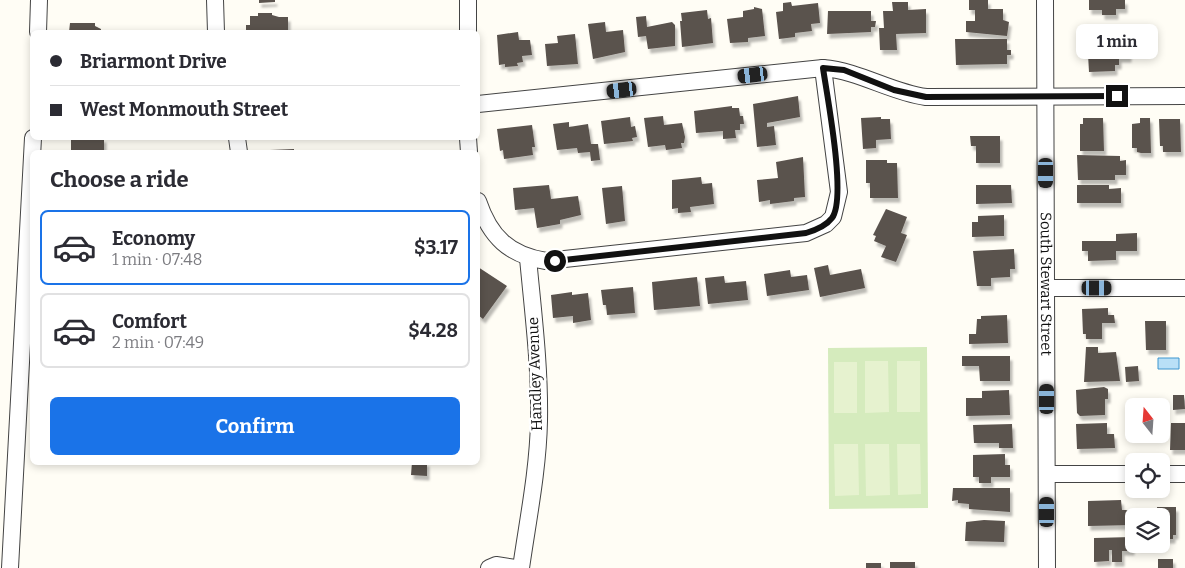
<!DOCTYPE html>
<html lang="en">
<head>
<meta charset="utf-8">
<style>
  body { margin:0; font-family:Bitter,serif; background:#f7f7f7; color:#2b2b33; height:100vh; display:flex; flex-direction:column; font-size:19px; white-space:nowrap }
  * { box-sizing:border-box; margin:0 }
  p { font-size:16px; color:#7c7c81 }
  .icon { flex:none; width:28px; height:28px; fill:none; stroke:currentColor; stroke-width:2; stroke-linecap:round; stroke-linejoin:round }
  .map { position:relative; flex:1; overflow:hidden }
  .drawer { position:absolute; left:30px; top:150px; width:450px; height:315px; display:flex; flex-direction:column; background:#fff; border-radius:8px; box-shadow:0 2px 8px #0003 }
  .drawer>* { flex:none }
  .hud { position:absolute; left:30px; top:30px; width:450px; height:110px; border-radius:8px; box-shadow:0 2px 8px #0003; display:grid; align-content:center; height:110px; padding:0 20px; background:#fff }
  .needle { width:32px; rotate:343deg }
  .tools { position:absolute; left:1125px; top:398px; display:grid; gap:10px }
  .tools a { display:grid; place-items:center; width:45px; height:45px; border-radius:8px; background:#fff; box-shadow:0 2px 8px #0003; font-size:25px }
  .end { position:absolute; width:22px; height:22px; margin:-11px; border:6px solid #111; background:#fff; box-shadow:0 0 0 2px #fff }
  .from { border-radius:50% }
  .bubble { position:absolute; height:35px; border-radius:8px; background:#fff; box-shadow:0 2px 8px #0003; font-size:16px; font-weight:700; line-height:35px; text-align:center }
  .car { position:absolute; width:15px; height:30px; margin:-15px -8px; border-radius:6px; box-shadow:0 0 4px 1px #0007; background:linear-gradient(#222 24%,#8ab4d8 0 40%,#222 0 76%,#8ab4d8 0 86%,#222 0) }
  .hud b { display:flex; align-items:center; gap:18px; height:48px; font-size:19px }
  .hud b+b { border-top:1px solid #e1e1e2 }
  .hud i { width:12px; height:12px; background:#2b2b33 }
  ul { padding:0; list-style:none }
  li { display:flex; align-items:center; gap:15px; height:75px; margin:0 10px 8px; padding:0 10px; border:2px solid #e1e1e2; border-radius:8px }
  li div { flex:1 }
  li b { display:block; font-size:19px }
  li em { font-style:normal; font-weight:700 }
  li.current { border-color:#1a73e8 }
  li>.icon { width:45px; height:45px; stroke-width:1.5 }
  h2 { padding:0 20px; font-size:22px; line-height:60px }
  .cta { display:flex; gap:10px; margin-top:auto; padding:10px 20px }
  .cta a { flex:1; height:58px; border-radius:8px; background:#1a73e8; color:#fff; font-size:20px; font-weight:700; line-height:58px; text-align:center }
  .map>svg:first-child { display:block }
  .green { fill:#d5ebbd }
  .pitch { fill:#e6f2cf }
  .water { fill:#b9e0f7; stroke:#3f96cf }
  .building { fill:#5a524d; filter:url(#shadow) }
  .lines { fill:none; stroke-linecap:round; stroke-linejoin:round }
  .minor-casing { stroke:#444; stroke-width:18 }
  .minor { stroke:#fff; stroke-width:16 }
  .route { stroke:#111; stroke-width:6 }
  .labels { text-anchor:middle; dominant-baseline:central; stroke-width:5; stroke-linejoin:round; paint-order:stroke }
  .street-label { font-size:15px; fill:#111; stroke:#fff }
</style>
</head>
<body>
<div class="map">
<svg width="1185" height="568" viewBox="0 0 1185 568">
  <defs>
    <filter id="shadow"><feDropShadow dx="2.5" dy="4.5" stdDeviation="1" flood-color="#0004"/></filter>
  </defs>
  <rect width="100%" height="100%" fill="#fffdf5"/>
  <path class="green" d="M927,347L928,508L829,509L828,348Z"/>
  <path class="pitch" d="M865,361H888L889,412L865,413Z
    M897,361H920V412H897Z
    M834,362H857V413H834Z
    M834,444H858L859,495L835,496Z
    M865,444H889L890,495L866,496Z
    M897,444H920L921,494L898,495Z"/>
  <path class="water" d="M1158,358H1179V369H1158Z"/>
  <path class="building" d="M259,0H275V2L259,3Z
    M969,0H988V9H1003V20L1009,22L1007,36L966,32V21H975V10H969Z
    M1089,0H1125V9H1116V15H1102V10H1089Z
    M791,2L792,6L818,3L820,23L811,24L812,31L795,33V37L779,39L776,12L783,11V3Z
    M892,2H908V10L926,9V33L896,34L897,50H880L879,28H884L883,11H893Z
    M754,7L762,9L765,36L748,38V42L730,43L727,19L743,17V11L754,9Z
    M707,10L708,19L711,18L713,43L682,47L680,21H682L681,13Z
    M828,11H871V21H876L875,27H871V32L827,34Z
    M258,13H272V15L279,17H288V32H246V25H250V16H258Z
    M646,16L647,27L672,22L675,25V46L648,49L646,36L638,37L636,17Z
    M605,22L606,32L623,30L625,52L593,59L588,24Z
    M70,23H95V26L101,29V32H69Z
    M1089,29H1125L1132,34V40L1129,41V36L1125,32H1118L1119,49H1129V58H1119V65H1115V71L1089,72L1088,54H1084V47H1088Z
    M518,32L519,40H530L532,55L522,56L523,62L517,63L518,66L505,67V64L499,65L497,35Z
    M575,34L578,64L547,66L545,44L558,43L557,36Z
    M955,39H1007V50H1011V55H1007V64L956,65Z
    M798,96L800,117L767,123V127L774,126L776,145L757,147L753,104Z
    M732,106V108H739L740,116H743L744,124H740V130H735L736,138L723,139V131L696,133L694,111Z
    M663,116L664,125L682,123L685,137L684,143H681L682,148L666,150L665,145L648,147L644,118Z
    M630,117L631,127L635,126L637,137L632,138L633,141L604,144L601,121Z
    M881,117V119H890L891,139L876,140V148L863,149L861,118Z
    M1083,118H1103L1104,151H1080V124H1083Z
    M1140,118H1150L1151,153H1141L1137,152V148H1132V124L1140,123Z
    M1159,119H1180L1181,152H1163V146H1160Z
    M569,122V127L588,124L591,144H598L600,160L591,161L590,152L578,153L577,148L557,150L553,124Z
    M532,125L535,147H532L533,155L504,159L503,150L500,151L497,129Z
    M970,136H1000V163H976V146H971Z
    M71,138H104V150H71Z
    M294,149V152H270V150Z
    M1077,155L1120,156V161L1126,160V175H1115V180H1078Z
    M803,157L805,197L794,198V201L770,204V200L759,202L757,180L778,178L776,162Z
    M866,160H887V163H897L898,198H870V183H866Z
    M701,177L702,184L712,183L714,204L690,207L691,212L678,213V208L672,209V180Z
    M549,185L551,199L578,196L581,215L560,220V224L537,228L534,208L515,210L513,188Z
    M976,185H1011L1012,203L976,204Z
    M1077,185H1109V189L1121,188V203H1077Z
    M622,186L625,221L606,224L602,188Z
    M886,209L907,217L901,233L907,235L896,262L881,257L886,246L874,241L876,236L873,235Z
    M1004,215V236L972,237V222H978V216Z
    M1137,233V251H1116V260L1088,261V251H1082V241H1116V234Z
    M1014,249L1015,269H1010V277L991,278V286H977L973,251Z
    M828,265L830,275L861,269L865,288L820,297L814,268Z
    M478,267L507,286L483,319L478,315Z
    M790,270L791,277L807,275L809,290L767,296L764,274Z
    M724,276L725,283L746,281L748,300L708,304L705,278Z
    M697,277L700,306L654,310L652,282Z
    M633,287L635,313L607,315L606,305H603L601,290Z
    M572,292V295L588,293L591,320L573,323V316L553,318L551,295Z
    M1108,308V315H1114L1115,323H1102V339H1086V334H1083L1082,309Z
    M1007,315L1008,343L969,344V334H976L977,319H981V316Z
    M1145,321H1166V350H1146Z
    M1086,347H1098V353L1116,352L1120,381L1084,382Z
    M962,356H1010V381H980L979,366H962Z
    M1138,366L1139,381L1126,382L1125,367Z
    M1104,387L1108,389V399H1105V415L1080,416L1077,413L1076,390Z
    M1009,390L1010,415L966,416V398H982V391Z
    M1173,395H1184L1185,409L1173,410Z
    M1125,420H1134V434H1125Z
    M1107,423V434H1114L1115,448L1077,449L1076,424Z
    M1171,423H1185V450H1170Z
    M1012,424L1013,448H999V443H974L973,425Z
    M1005,454V465H1010V477H991V483H979V477H973V455Z
    M412,462H427V476L411,475Z
    M953,488H1010V512L969,509V504L958,503V500L952,501Z
    M1121,500L1122,510H1142V516H1134V525L1088,526V501Z
    M1157,507H1176V535H1173V539H1161V516H1158Z
    M984,520L1005,521L1004,542L965,541L966,522Z
    M1132,537V551H1122V562H1112V550H1109V561L1094,562V538Z
    M1137,544H1154V547H1137Z
    M1158,559H1173V568H1158Z
    M890,562H915V568H890Z
    M866,563H881V568H866Z"/>
  <g class="lines">
    <g class="minor-casing">
      <g id="minor">
        <path d="M215,0L216,32"/>
        <path d="M468,0V32"/>
        <path id="s1" d="M1045,0L1047,568"/>
        <path d="M38,32L39,0"/>
        <path d="M478,104L823,68C860,71 890,92 926,97L1185,96"/>
        <path d="M237,138L239,152"/>
        <path d="M468,138L469,152"/>
        <path d="M478,201C490,237 509,255 546,261L806,233L826,224L833,217L839,192L823,68"/>
        <path d="M1047,288H1185"/>
        <path d="M1047,474H1134"/>
        <path d="M1161,474H1185"/>
        <path d="M10,568L33,138"/>
        <path d="M489,568L496,565L515,568"/>
        <path d="M521,568C528,519 538,470 539,421C540,366 533,312 528,258"/>
      </g>
    </g>
    <use href="#minor" class="minor"/>
  </g>
  <g class="lines">
    <path class="route" d="M555,261L806,233C816,230 826,226 832,218C847,198 827,96 823,68L844,70L894,90L926,97L1117,96"/>
  </g>
  <g class="labels">
    <g class="street-label">
      <text stroke="none"><textPath href="#s1" startOffset="284">South Stewart Street</textPath></text>
      <text transform="translate(535 374) rotate(-92)">Handley Avenue</text>
    </g>
  </g>
</svg>
<div class="tools">
<a><svg class="needle" viewBox="-14 -14 28 28"><path d="M0-13l5 13h-10z" fill="#e53935"/><path d="M0 13l5-13h-10z" fill="#7c7c81"/></svg></a>
<a><svg class="icon" aria-label="locate" viewBox="0 0 24 24"><circle cx="12" cy="12" r="6"/><path d="M12 2v4M12 18v4M2 12h4M18 12h4"/></svg></a>
<a><svg class="icon" aria-label="layers" viewBox="0 0 24 24"><path d="M12 4l9 5-9 5-9-5zM3 14l9 5 9-5"/></svg></a>
</div>
<i class="end from" style="left:555px;top:261px"></i>
<i class="end" style="left:1117px;top:96px"></i>
<div class="bubble" style="left:1076px;top:24px;width:82px">1 min</div>
<i class="car" style="left:753px;top:75px;rotate:263deg"></i>
<i class="car" style="left:622px;top:90px;rotate:263deg"></i>
<i class="car" style="left:1046px;top:173px;rotate:180deg"></i>
<i class="car" style="left:1097px;top:288px;rotate:90deg"></i>
<i class="car" style="left:1047px;top:399px;rotate:0deg"></i>
<i class="car" style="left:1047px;top:512px;rotate:0deg"></i>
<div class="hud">
<b><i class="from"></i>Briarmont Drive</b>
<b><i></i>West Monmouth Street</b>
</div>
<section class="drawer">
<h2>Choose a ride</h2>
<ul>
<li class="current"><svg class="icon" aria-label="car" viewBox="0 0 24 24"><path d="M5 17H2v-5l4-1 3-4h7l3 4 3 1v5h-3M9 17h6M6 11h13"/><circle cx="7" cy="17" r="2"/><circle cx="17" cy="17" r="2"/></svg><div><b>Economy</b><p>1 min · 07:48</p></div><em>$3.17</em></li>
<li><svg class="icon" aria-label="car" viewBox="0 0 24 24"><path d="M5 17H2v-5l4-1 3-4h7l3 4 3 1v5h-3M9 17h6M6 11h13"/><circle cx="7" cy="17" r="2"/><circle cx="17" cy="17" r="2"/></svg><div><b>Comfort</b><p>2 min · 07:49</p></div><em>$4.28</em></li>
</ul>
<div class="cta"><a>Confirm</a></div>
</section>
</div>
</body>
</html>
